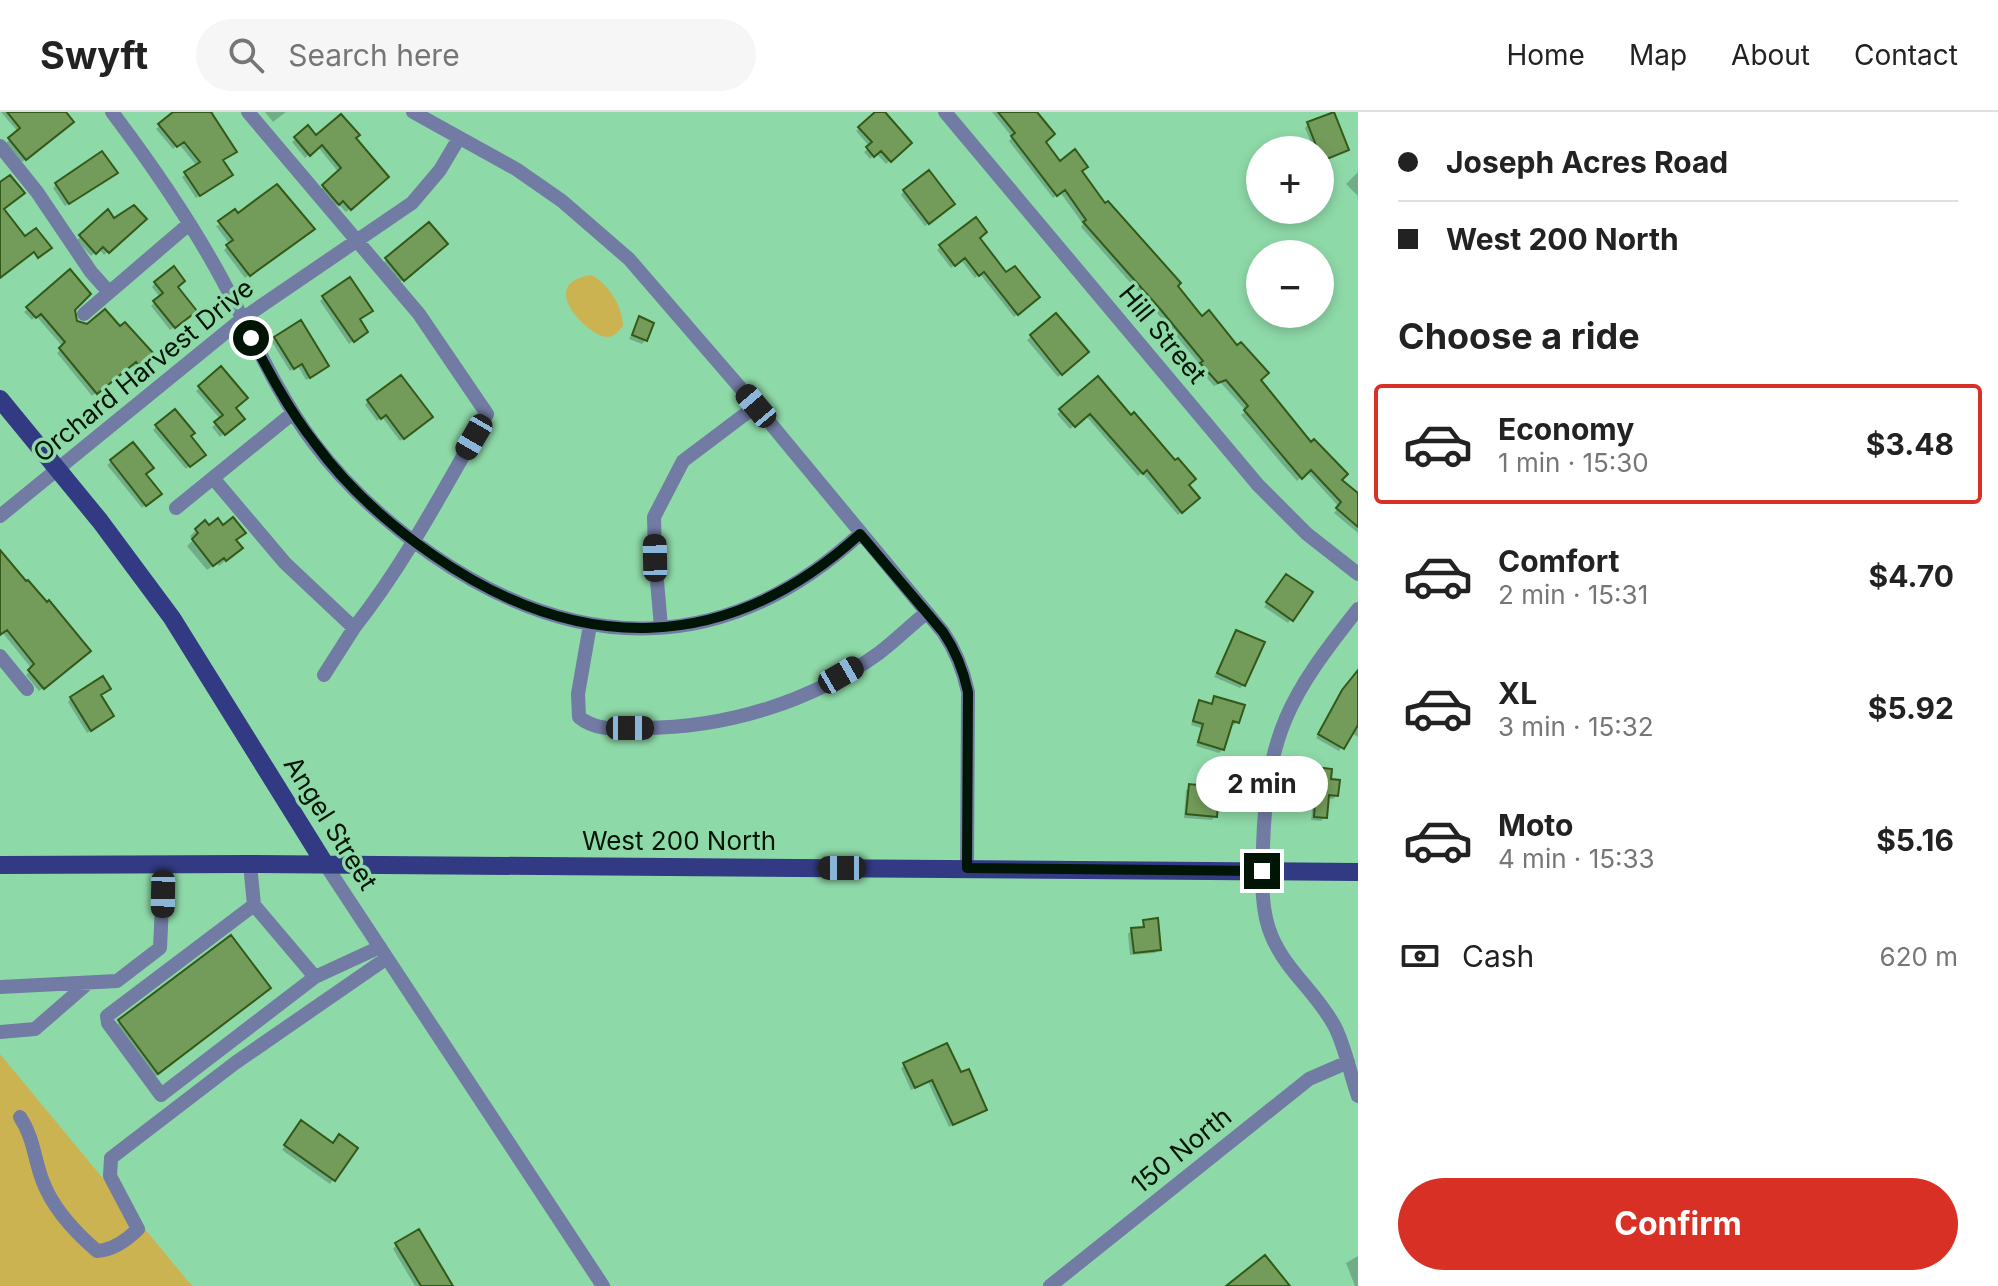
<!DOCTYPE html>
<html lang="en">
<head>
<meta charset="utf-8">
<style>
  body { margin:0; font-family:Inter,sans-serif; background:#f6f6f6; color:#222; height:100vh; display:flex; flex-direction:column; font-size:30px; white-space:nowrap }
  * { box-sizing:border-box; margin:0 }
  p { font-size:26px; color:#767676 }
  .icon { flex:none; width:44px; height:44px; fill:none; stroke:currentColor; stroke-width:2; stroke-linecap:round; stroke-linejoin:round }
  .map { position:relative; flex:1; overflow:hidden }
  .side { display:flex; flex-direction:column; background:#fff; width:640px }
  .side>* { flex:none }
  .banner { display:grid; align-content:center; height:176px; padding:0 40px; background:#fff }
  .tools { position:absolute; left:1246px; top:24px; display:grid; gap:16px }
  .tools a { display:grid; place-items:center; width:88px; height:88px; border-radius:50%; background:#fff; box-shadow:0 4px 12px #0003; font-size:40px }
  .end { position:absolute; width:36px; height:36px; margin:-18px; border:10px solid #001505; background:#fff; box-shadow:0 0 0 4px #fff }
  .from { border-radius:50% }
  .bubble { position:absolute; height:56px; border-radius:28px; background:#fff; box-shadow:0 4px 12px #0003; font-size:26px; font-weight:700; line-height:56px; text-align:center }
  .car { position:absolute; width:24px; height:48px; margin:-24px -12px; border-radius:10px; box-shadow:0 0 6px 2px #0007; background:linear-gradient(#222 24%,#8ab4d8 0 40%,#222 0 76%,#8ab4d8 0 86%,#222 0) }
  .banner b { display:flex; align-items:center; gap:28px; height:76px; font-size:30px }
  .banner b+b { border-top:2px solid #e0e0e0 }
  .banner i { width:20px; height:20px; background:#222 }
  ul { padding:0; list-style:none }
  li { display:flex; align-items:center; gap:24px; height:120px; margin:0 16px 12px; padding:0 24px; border:4px solid transparent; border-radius:8px }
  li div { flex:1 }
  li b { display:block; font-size:30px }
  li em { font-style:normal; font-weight:700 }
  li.on { border-color:#d93025 }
  li>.icon { width:72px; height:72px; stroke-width:1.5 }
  h2 { padding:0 40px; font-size:36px; line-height:96px }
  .pay { display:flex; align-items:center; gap:20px; height:88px; padding:0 40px; font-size:30px }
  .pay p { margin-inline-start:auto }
  .cta { display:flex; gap:16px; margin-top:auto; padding:16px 40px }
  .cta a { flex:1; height:92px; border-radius:48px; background:#d93025; color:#fff; font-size:32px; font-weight:700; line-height:92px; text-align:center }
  header { display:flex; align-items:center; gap:48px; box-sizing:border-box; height:112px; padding:0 40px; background:#fff; border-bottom:2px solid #e0e0e0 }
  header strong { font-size:38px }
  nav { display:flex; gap:44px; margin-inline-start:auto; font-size:28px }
  .search { width:560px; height:72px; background:#f6f6f6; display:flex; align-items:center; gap:20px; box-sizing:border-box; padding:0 28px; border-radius:44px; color:#767676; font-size:30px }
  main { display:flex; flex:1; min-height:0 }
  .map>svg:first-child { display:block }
  .green { fill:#ccb352 }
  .shadow { fill:#0003 }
  .building { fill:#739c5b; stroke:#335918; stroke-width:2 }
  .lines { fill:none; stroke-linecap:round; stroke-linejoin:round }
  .minor { stroke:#727ba4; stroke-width:14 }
  .major { stroke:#323a83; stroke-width:18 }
  .route { stroke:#001505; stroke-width:10 }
  .labels { text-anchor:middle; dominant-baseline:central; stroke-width:7; stroke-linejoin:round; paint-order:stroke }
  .street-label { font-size:26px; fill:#001505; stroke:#8ed9a8 }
</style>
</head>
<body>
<header>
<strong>Swyft</strong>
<div class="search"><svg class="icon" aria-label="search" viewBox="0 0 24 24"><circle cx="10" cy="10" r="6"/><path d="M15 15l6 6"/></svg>Search here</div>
<nav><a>Home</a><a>Map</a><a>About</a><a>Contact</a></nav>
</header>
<main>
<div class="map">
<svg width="1358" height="1174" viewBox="0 0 1358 1174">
  <rect width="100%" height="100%" fill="#8ed9a8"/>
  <path class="green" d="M591,163C608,171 623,195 623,214C618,219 615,225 607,225C590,225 534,172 591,163Z
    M0,942L187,1168L193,1174H0Z"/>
  <path class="shadow" d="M1,0H63L67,13L22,50L6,31L18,20Z
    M176,0H214L207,6L227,67L196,86L182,65L197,54L179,32L173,37L156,17Z
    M265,0H286L273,10Z
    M878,0H882L909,31L886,52L876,41L870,47L864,40L870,35L856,19Z
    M992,0H1034L1043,30L1059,51L1080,59L1105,94L1258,268L1339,368L1358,384V421L1334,401L1339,395L1307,360L1297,369L1283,353L1241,303L1246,299L1221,271L1214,274L1198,256L1201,254L1157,201L1081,115L1083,112L1060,80L1053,86L1009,29L1012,25Z
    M1308,12L1347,38L1320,50V38H1314L1305,16Z
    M308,16L316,26L353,27L387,65L346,100L338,92L335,95L320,78L339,61L318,35L305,46L292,30Z
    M1358,60V84L1346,72Z
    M112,64L65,94L53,76L56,73Z
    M904,79L949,95L925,114L901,83Z
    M108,100L114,108L144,107L104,143L99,137L91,144L77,128Z
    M238,104L309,120L245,166L224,138L230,133L216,114Z
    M429,112L442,135L399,171L383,151Z
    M978,127L1006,163L1034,189L1014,205L980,162L975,166L961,148L951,156L937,138L940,135Z
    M70,160L75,211L120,217L151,242L135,257L131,252L92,284L57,241L63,235L36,204L32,208L24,200Z
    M155,171L175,175L191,202L170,218L151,194L160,185L152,175Z
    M324,185L358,208L362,223L349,232L320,189Z
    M1056,204L1083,244L1058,265L1027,228Z
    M640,207L645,228L642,232L629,227Z
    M275,226L323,258L306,268L298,254L290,259L272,230Z
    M221,257L233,296L242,307L220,325L212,315L221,308L196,279Z
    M1098,267L1197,386L1178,403L1142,361L1138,364L1086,304L1070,317L1057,302Z
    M368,289L427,309L400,329L382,305L377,309L365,293Z
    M156,315L189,325L200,346L186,357L153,318Z
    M132,333L156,385L142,396L107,353Z
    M209,416L234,429V442L219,454L217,451L207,458L187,434L193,428L190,424L196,418Z
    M0,449L85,542L39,579L26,563L32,557L2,520L0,521Z
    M1282,468L1310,481L1288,511L1264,495Z
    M1237,520L1244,573L1240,576L1214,565Z
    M1358,560V625L1351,621L1339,639L1316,626L1339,584Z
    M99,584L112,604L87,621L68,590L71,586Z
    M1215,586L1237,610L1234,613L1230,612L1223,637L1219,641L1196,634L1201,616L1191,613L1196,594L1200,591L1210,594Z
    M1308,657L1329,669L1337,683L1333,687L1327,686L1325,705L1321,709L1311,708L1314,681L1303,680L1305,660Z
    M1198,669L1215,704L1212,708L1184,706L1186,678Z
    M1144,810L1159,837L1155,841L1130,843L1128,822L1132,818H1141Z
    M269,876L149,969L111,918L120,910Z
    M905,953L985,997L949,1015L928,970L911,978L901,956Z
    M298,1015L332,1033L355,1037L330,1072L282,1038Z
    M396,1133L451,1174H415L393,1137Z
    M1358,1144V1174H1355L1346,1151Z"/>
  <path class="building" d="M7,0H66L74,10L26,48L8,26L20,16Z
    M173,0H211L237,40L223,48L233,63L200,84L184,60L200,50L184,30L177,35L158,12Z
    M875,0H885L912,31L891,50L881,39L874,45L866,35L872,30L858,15Z
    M998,0H1037L1055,22L1046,30L1060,49L1075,37L1088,55L1082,59L1105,91L1108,89L1181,171L1178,174L1202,204L1209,198L1237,233L1241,230L1269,261L1261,268L1311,330L1314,327L1348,362L1342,368L1358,381V415L1336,396L1341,390L1311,358L1302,367L1244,298L1248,294L1226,268L1218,271L1200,251L1203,249L1161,198L1083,110L1086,108L1065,78L1057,84L1011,24L1015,21Z
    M1334,0L1349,38L1322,49L1307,10Z
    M341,2L360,23L356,26L389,65L351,98L343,89L339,93L322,73L341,56L322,33L310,44L294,25L308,13L316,23Z
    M102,39L118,61L69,92L55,71Z
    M929,58L955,92L929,112L903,78Z
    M10,63L25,81L4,97L25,124L36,116L52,136L38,146L34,140L0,166V70Z
    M277,72L315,117L250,164L226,133L233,128L218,109L235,97L238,101Z
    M134,93L147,107L109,141L103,135L96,142L79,123L108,97L114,106Z
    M976,105L987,120L980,126L1006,160L1015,154L1040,185L1018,203L984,160L979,164L965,146L955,154L939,133Z
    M429,110L448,132L404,169L385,146Z
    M174,154L185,169L178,175L197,199L175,216L153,189L163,181L154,170Z
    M70,157L91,182L75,198L77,209L87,212L105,197L120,214L125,210L154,242L140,255L136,250L97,282L59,236L65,230L41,202L36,206L26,195Z
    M350,165L373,199L360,207L368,220L354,230L322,184Z
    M1056,201L1089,240L1062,263L1030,223Z
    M639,204L654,211L647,229L632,223Z
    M301,208L329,254L310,266L302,252L294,257L274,225Z
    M221,254L248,286L236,296L245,307L225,323L214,310L223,303L198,274Z
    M401,263L433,305L404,327L386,303L381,307L367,288Z
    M1098,264L1131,303L1134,300L1175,348L1178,346L1196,367L1189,373L1200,386L1182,401L1147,358L1143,362L1090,302L1075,315L1059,297Z
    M175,297L195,321L191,324L206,343L190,355L155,313Z
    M133,330L154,356L146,362L162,382L146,394L110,348Z
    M233,405L246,421L236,428L243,436L226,449L224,446L213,454L192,427L198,421L195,417L205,408L209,413L218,406L223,413Z
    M0,438L26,469L28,468L47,490L49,488L91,539L44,577L28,558L34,552L7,518L0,523Z
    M1286,462L1313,480L1293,509L1266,490Z
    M1236,518L1265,530L1245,574L1217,561Z
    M1358,558V613L1344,637L1318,622L1342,578Z
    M103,564L111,577L101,583L114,604L91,619L70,585Z
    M1214,584L1245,593L1239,611L1233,609L1224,638L1198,630L1203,612L1193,609L1199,588L1212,592Z
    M1308,654L1332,657L1331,667L1340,668L1338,684L1329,683L1327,706L1314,705L1316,678L1305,677Z
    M1198,667L1220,669L1217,705L1186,702L1189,672L1197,673Z
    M1158,806L1161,838L1134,841L1131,816L1144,815L1143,808Z
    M231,823L271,876L158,962L118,908Z
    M947,931L961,960L969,957L987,998L953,1013L932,968L915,976L903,951Z
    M301,1008L333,1031L339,1022L358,1036L335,1069L284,1033Z
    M419,1117L453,1174H421L395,1131Z
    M1265,1143L1290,1174H1226Z"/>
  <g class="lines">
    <path class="minor" d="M112,0C149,49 183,98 213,151C247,210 272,275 313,330C345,373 387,411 431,442C577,543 725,546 860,422
      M413,0L516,57L562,89L629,147L756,294L943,520C956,539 963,557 968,580L967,756
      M945,0L1258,373L1307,422L1358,462
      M0,34L37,80L91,160L108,179
      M84,202L189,112
      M213,366L285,451L354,516C406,450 445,375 487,302L419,202L248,0
      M176,396L293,301
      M0,404L242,207L412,91L440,58L459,26
      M1358,497C1289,584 1267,621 1263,734C1262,763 1260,798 1272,825C1287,860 1318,882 1335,915C1346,937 1350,962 1358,984
      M590,513L578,582L579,605C597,620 620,616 643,616C726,616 811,590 879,541C895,529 910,514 926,501
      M661,515L655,446L654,405L683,349L756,294
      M0,544L27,577
      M324,563L354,516
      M250,752L254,793L107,904L108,911L161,983L315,865L254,793
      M325,752L603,1174
      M315,865L380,835
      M0,875L117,869L160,836L164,751
      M0,920L35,917L88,871
      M20,1005C34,1026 34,1047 43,1070C53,1096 76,1121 97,1139C113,1138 127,1128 138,1117L110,1064L111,1046L235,951L387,846
      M1050,1174L1309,967L1348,950"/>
    <path class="major" d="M0,287L100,409L172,506L325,752
      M0,753L250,752L1358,760"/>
  </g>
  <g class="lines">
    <path class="route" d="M251,226C270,262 289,298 314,330C346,374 388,412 433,443C578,544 727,543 860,422L943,520C956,539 963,557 968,580L967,756L1262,759"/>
  </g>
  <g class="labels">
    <g class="street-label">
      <text transform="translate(1163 222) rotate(50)">Hill Street</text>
      <text transform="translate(143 258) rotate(-39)">Orchard Harvest Drive</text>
      <text transform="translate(331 711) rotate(58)">Angel Street</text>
      <text x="679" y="728">West 200 North</text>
      <text transform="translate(1181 1038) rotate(-39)">150 North</text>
    </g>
  </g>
</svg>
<div class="tools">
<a>+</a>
<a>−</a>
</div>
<i class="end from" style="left:251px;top:226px"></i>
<i class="end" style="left:1262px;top:759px"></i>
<div class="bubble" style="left:1196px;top:644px;width:132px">2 min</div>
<i class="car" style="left:756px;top:294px;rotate:320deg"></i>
<i class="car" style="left:474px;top:325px;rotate:210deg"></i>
<i class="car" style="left:655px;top:446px;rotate:359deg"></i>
<i class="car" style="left:841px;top:563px;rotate:60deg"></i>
<i class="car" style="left:630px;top:616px;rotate:90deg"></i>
<i class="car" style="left:842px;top:756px;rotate:270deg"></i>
<i class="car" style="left:163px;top:782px;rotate:181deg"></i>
</div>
<section class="side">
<div class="banner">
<b><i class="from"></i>Joseph Acres Road</b>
<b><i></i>West 200 North</b>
</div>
<h2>Choose a ride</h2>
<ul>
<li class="on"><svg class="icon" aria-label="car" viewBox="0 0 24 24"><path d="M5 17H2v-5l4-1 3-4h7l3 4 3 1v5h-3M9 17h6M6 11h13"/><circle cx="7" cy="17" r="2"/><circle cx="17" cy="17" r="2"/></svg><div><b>Economy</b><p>1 min · 15:30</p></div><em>$3.48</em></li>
<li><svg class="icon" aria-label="car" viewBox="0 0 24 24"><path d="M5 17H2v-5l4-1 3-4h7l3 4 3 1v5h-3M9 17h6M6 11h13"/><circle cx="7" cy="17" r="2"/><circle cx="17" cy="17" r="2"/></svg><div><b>Comfort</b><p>2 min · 15:31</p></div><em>$4.70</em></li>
<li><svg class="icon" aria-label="car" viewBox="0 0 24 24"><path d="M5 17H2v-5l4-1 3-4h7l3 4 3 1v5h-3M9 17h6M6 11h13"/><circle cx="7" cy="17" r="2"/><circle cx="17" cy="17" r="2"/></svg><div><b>XL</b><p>3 min · 15:32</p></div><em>$5.92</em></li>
<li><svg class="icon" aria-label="car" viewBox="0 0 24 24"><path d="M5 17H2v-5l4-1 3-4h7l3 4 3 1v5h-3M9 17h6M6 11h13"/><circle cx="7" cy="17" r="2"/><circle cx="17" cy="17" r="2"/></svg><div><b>Moto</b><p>4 min · 15:33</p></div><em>$5.16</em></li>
</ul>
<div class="pay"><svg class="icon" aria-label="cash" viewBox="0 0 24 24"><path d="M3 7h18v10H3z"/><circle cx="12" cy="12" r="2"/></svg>Cash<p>620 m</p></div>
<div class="cta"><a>Confirm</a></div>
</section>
</main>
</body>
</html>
